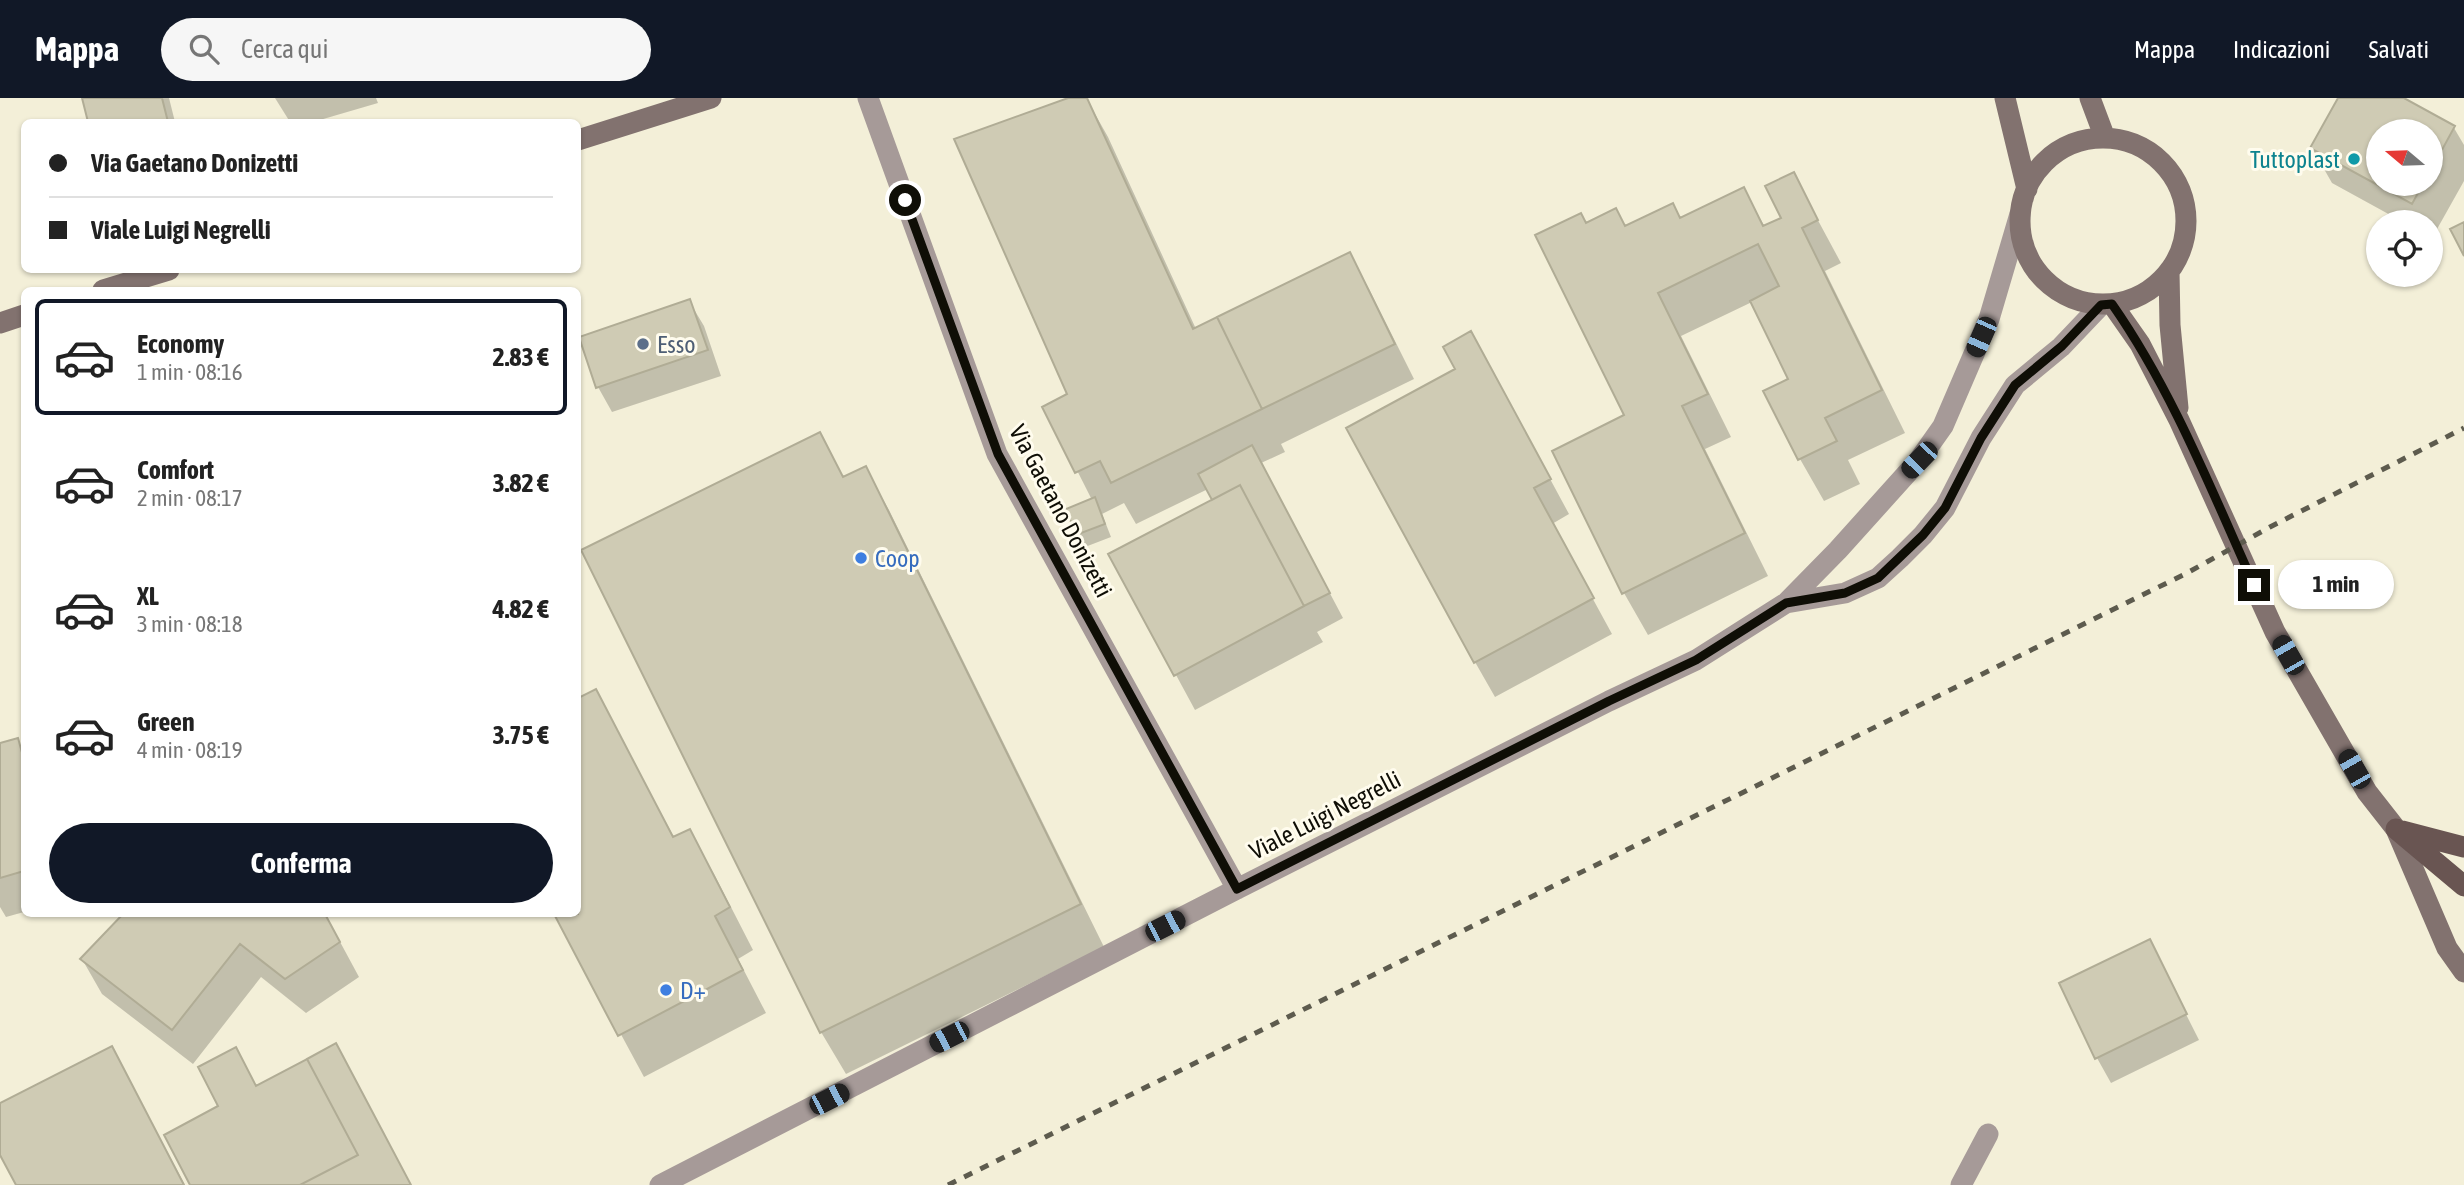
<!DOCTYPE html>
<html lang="it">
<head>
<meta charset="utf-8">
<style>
  body { margin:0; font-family:"Asap Condensed",sans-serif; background:#f6f6f6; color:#222; height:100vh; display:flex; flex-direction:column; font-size:26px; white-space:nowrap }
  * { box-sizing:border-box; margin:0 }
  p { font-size:23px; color:#767676 }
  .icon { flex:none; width:38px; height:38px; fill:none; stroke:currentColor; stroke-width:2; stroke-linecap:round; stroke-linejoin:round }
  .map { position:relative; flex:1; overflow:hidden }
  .drawer { position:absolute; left:21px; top:189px; width:560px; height:630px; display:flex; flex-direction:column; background:#fff; border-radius:10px; box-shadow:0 2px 5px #0004 }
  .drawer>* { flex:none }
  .guide { position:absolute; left:21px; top:21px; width:560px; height:154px; border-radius:10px; box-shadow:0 2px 5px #0004; display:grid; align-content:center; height:154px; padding:0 28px; background:#fff }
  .needle { width:46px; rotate:289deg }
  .fabs { position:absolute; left:2366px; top:21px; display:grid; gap:14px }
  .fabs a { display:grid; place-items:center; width:77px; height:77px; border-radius:50%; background:#fff; box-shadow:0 2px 5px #0004; font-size:35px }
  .end { position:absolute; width:32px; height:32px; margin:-16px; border:9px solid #0f0e06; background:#fff; box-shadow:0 0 0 4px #fff }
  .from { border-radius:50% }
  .bubble { position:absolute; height:49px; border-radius:24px; background:#fff; box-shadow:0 2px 5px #0004; font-size:23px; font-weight:700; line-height:49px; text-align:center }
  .car { position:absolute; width:21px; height:42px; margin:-21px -10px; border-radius:9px; box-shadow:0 0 5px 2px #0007; background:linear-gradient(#222 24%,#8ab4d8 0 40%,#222 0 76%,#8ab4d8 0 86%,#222 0) }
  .guide b { display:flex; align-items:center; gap:24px; height:66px; font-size:26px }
  .guide b+b { border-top:2px solid #e0e0e0 }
  .guide i { width:18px; height:18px; background:#222 }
  ul { padding:12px 0 0; list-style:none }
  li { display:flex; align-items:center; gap:21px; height:116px; margin:0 14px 10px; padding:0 14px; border:4px solid transparent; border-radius:10px }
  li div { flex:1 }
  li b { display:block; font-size:26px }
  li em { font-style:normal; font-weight:700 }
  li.on { border-color:#111827 }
  li>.icon { width:63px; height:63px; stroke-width:1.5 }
  .primary-button { display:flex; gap:14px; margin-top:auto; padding:14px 28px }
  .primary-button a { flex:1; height:80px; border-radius:42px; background:#111827; color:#fff; font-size:28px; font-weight:700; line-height:80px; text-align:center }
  header { display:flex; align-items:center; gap:42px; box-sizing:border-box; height:98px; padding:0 35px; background:#111827; color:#fff }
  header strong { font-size:33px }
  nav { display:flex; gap:38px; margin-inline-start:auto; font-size:24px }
  .search { width:490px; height:63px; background:#f6f6f6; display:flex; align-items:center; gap:18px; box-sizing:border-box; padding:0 24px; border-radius:38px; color:#767676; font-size:26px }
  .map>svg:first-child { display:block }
  .shadow { fill:#0003; fill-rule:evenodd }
  .building { fill:#cfcbb4; stroke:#b0ac95; stroke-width:2 }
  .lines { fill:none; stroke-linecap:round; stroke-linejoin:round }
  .street { stroke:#a69a98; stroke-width:21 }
  .secondary { stroke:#82726f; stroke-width:21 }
  .primary { stroke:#695552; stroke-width:21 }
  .rail { stroke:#5d5b4e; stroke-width:5; stroke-dasharray:9 9; stroke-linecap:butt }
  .route { stroke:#0f0e06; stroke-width:9 }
  .culture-dot { fill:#0f9aa8; stroke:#fffcee; stroke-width:2.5 }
  .service-dot { fill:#5c6f8a; stroke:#fffcee; stroke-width:2.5 }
  .shop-dot { fill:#3f7fe0; stroke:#fffcee; stroke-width:2.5 }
  .labels { text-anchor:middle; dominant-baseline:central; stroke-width:6; stroke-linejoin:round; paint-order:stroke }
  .culture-label { font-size:24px; fill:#0d838f; stroke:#fffcee; text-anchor:end }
  .service-label { font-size:24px; fill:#4e5e75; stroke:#fffcee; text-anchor:start }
  .street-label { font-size:24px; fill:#0f0e06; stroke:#fffcee }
  .shop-label { font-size:24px; fill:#366cbe; stroke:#fffcee; text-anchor:start }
</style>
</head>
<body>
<header>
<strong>Mappa</strong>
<div class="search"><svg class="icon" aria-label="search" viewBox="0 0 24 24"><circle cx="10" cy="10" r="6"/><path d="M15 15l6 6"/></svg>Cerca qui</div>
<nav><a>Mappa</a><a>Indicazioni</a><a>Salvati</a></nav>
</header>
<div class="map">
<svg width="2464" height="1087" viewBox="0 0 2464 1087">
  <rect width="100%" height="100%" fill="#f3efd8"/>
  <path class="shadow" d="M83,0H169L175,24H90Z
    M275,0H376L378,5L313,24H290Z
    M1073,0H1086L1108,39L1196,231L1349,156L1369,191L1414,281L1281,346L1285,354L1261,365L1343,520L1317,534L1323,544L1195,612L1111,457L1214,402L1208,391L1136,426L1124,405L1102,416L1111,439L1085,449L1078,436L1092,402L1045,309L1069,296Z
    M2340,0H2400L2454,30L2464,47V83L2432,140L2431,124H2403L2332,85L2312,50ZM2378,33H2431V86H2378Z
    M1793,76L1841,165L1825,173L1905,335L1848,362L1860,386L1824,403L1800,361L1790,281L1752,204L1681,238L1731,339L1705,351L1768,478L1648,537L1624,495L1627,318L1586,127L1625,130L1681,122L1743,91L1765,129L1783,121Z
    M689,203L704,228L721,278L612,314L598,289Z
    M1490,270L1569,416L1552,426L1612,536L1495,599L1475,564Z
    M819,336L844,380L865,370L889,412L1104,849L846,976L821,934Z
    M595,593L675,741L689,733L714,776L753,852L738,861L766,915L644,979L556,816H578V602Z
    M17,642L24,654V814L6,819L0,809V647Z
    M126,816H325L359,879L306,915L261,879L193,966L102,896L82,861Z
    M2149,843L2199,942L2111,985L2097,960Z
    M112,950L185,1087H17L0,1053V1006Z"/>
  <path class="building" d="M82,0H162L168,24H88Z
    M1068,0H1087L1193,231L1217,219L1262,311L1111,385L1100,363L1075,375L1042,309L1067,296L954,41Z
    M2338,0H2404L2455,28L2431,72V33H2378V86H2423L2412,106L2310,50Z
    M1794,74L1818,122L1802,130L1882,292L1825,320L1837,343L1798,362L1763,293L1788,281L1750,203L1779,188L1758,146L1658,195L1708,296L1682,308L1745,435L1622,496L1552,353L1624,317L1535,137L1581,115L1586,125L1616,110L1625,128L1673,105L1680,120L1744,89L1763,128L1781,120L1765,88Z
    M2464,124V158L2450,131Z
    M1350,154L1395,246L1262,311L1217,219Z
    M690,201L708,252L596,290L579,239Z
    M1471,233L1551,381L1534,390L1594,500L1474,565L1346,330L1455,271L1443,249Z
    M820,334L843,379L866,368L1081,806L820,935L581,452Z
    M1252,347L1330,495L1304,508L1240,387L1212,402L1198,376Z
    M1240,387L1304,508L1174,578L1108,456Z
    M1095,399L1105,426L1076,437L1066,411Z
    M596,591L673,739L690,731L730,809L715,818L743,872L618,938L554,816H578V600Z
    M18,640L24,662V773L0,780V645Z
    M123,816H325L340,844L285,881L240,846L172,932L80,861Z
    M2150,841L2187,916L2095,961L2059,885Z
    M336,945L411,1087H300L358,1057L307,961Z
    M112,948L184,1087H16L0,1057V1005Z
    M236,949L256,988L307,961L358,1057L300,1087H190L164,1037L218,1008L198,969Z"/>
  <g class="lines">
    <path class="street" d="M868,0L997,356L1237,791
      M1786,505L1845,495L1878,480L1900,460L1923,437L1945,410L1981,340L2015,287L2061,249L2101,207
      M660,1087L1237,791L1609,603L1696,562L1786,505L1838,452L1919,362L1943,328L1989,221L2020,116
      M1961,1087L1988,1036"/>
    <path class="secondary" d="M2005,0L2027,91
      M2090,0L2105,40
      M2020 123a83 83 0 1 1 166 0a83 83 0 1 1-166 0Z
      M578,42L711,0
      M2169,173L2170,227L2178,310
      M103,192L169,172
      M2112,206L2140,246L2179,322L2275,534L2367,694L2396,731L2447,850L2464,874
      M0,225L24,217"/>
    <path class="primary" d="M2396,731L2464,788
      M2402,733L2464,749"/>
    <path class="rail" d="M948,1087L2187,475L2270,429L2464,330"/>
  </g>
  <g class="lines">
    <path class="route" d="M905,102L998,356L1237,791L1609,603L1696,562L1786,505L1845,495L1878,480L1923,437L1945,410L1981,340L2015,287L2062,248L2101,207L2112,206C2172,292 2211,391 2254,487"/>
  </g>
  <circle class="culture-dot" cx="2354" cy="61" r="7"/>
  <circle class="service-dot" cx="643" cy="246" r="7"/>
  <g class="shop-dot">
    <circle cx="861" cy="460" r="7"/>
    <circle cx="666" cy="892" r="7"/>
  </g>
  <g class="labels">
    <g class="culture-label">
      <text x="2340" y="61">Tuttoplast</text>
    </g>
    <g class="service-label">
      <text x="657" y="246">Esso</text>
    </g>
    <g class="street-label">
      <text transform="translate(1061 413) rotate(62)">Via Gaetano Donizetti</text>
      <text transform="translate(1325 717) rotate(-27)">Viale Luigi Negrelli</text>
    </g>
    <g class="shop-label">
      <text x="875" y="460">Coop</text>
      <text x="680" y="892">D+</text>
    </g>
  </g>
</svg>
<div class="fabs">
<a><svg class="needle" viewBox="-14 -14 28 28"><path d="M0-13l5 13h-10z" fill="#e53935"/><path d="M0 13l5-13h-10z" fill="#767676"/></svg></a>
<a><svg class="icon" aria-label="locate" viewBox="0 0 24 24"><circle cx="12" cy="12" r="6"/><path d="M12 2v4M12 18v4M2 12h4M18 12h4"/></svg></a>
</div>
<i class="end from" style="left:905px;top:102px"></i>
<i class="end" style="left:2254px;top:487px"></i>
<div class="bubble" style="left:2278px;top:462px;width:116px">1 min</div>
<i class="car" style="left:1981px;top:239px;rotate:204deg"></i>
<i class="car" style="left:1919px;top:362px;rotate:224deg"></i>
<i class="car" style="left:2288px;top:557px;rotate:330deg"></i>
<i class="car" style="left:2354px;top:671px;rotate:330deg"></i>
<i class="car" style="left:1165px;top:828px;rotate:63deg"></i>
<i class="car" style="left:949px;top:939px;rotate:243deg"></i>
<i class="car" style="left:829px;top:1001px;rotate:63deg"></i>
<div class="guide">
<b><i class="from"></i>Via Gaetano Donizetti</b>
<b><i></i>Viale Luigi Negrelli</b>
</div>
<section class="drawer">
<ul>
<li class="on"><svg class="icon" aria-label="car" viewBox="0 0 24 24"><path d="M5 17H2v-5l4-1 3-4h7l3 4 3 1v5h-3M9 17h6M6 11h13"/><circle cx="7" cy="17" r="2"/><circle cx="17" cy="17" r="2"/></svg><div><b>Economy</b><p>1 min · 08:16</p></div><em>2.83 €</em></li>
<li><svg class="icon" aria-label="car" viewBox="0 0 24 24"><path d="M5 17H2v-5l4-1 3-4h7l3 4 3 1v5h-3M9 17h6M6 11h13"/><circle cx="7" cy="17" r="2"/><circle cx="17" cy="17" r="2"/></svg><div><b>Comfort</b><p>2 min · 08:17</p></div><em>3.82 €</em></li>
<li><svg class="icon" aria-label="car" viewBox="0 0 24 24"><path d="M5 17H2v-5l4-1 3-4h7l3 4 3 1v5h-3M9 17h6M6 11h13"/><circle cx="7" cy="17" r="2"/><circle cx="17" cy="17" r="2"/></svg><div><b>XL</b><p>3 min · 08:18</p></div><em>4.82 €</em></li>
<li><svg class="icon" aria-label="car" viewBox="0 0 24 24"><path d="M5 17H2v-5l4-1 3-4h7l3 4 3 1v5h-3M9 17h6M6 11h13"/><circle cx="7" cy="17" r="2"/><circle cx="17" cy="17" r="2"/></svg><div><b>Green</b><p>4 min · 08:19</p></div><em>3.75 €</em></li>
</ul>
<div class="primary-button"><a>Conferma</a></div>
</section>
</div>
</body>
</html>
